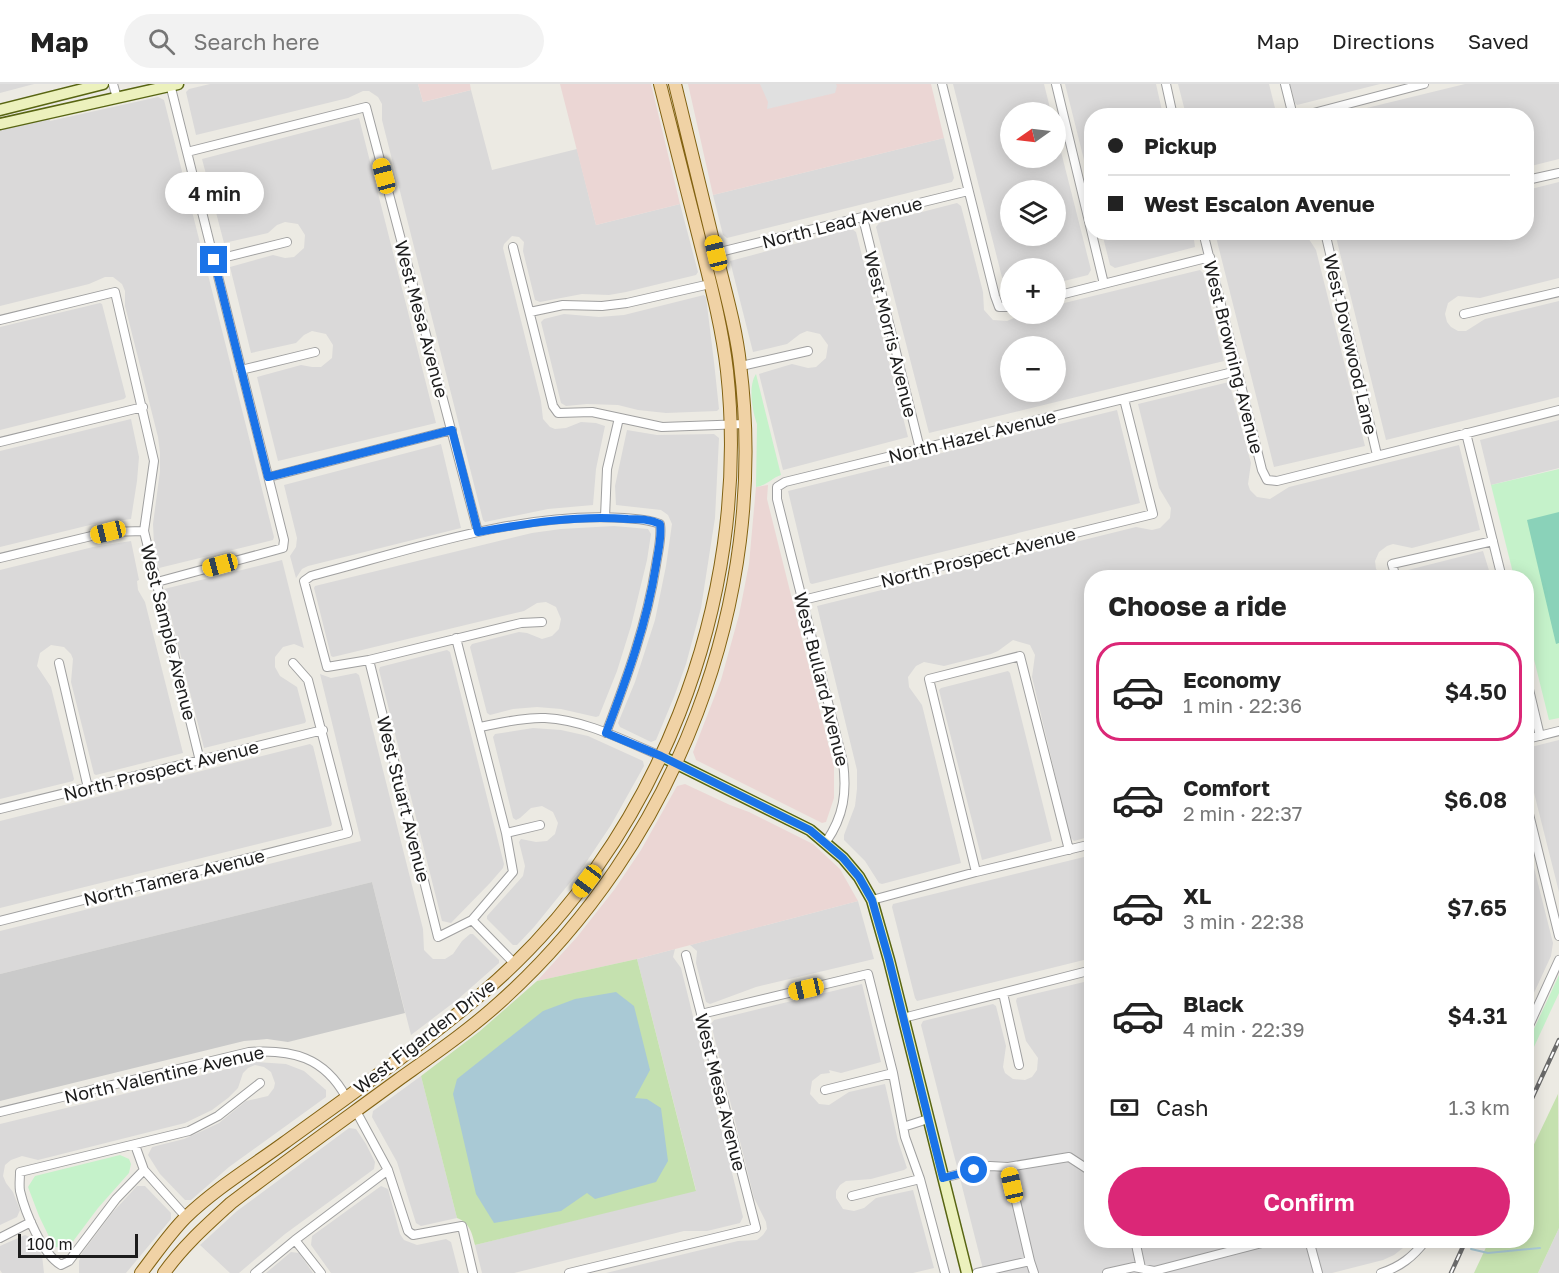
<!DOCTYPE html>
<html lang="en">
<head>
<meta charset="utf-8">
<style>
  body { margin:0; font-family:"Golos Text",sans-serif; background:#f2f2f2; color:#222; height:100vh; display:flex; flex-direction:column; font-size:22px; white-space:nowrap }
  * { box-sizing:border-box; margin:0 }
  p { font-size:20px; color:#767676 }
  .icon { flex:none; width:33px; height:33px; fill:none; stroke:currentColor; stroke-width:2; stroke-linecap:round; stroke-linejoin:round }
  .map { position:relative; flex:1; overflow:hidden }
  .side { position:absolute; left:1084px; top:486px; width:450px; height:678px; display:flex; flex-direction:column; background:#fff; border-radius:24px; box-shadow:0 3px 15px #0003 }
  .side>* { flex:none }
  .banner { position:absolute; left:1084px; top:24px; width:450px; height:132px; border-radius:24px; box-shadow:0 3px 15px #0003; display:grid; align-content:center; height:132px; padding:0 24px; background:#fff }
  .needle { width:39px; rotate:256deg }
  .tools { position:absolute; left:1000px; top:18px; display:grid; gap:12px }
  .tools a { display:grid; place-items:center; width:66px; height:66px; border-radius:50%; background:#fff; box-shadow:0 3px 15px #0003; font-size:30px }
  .scale { position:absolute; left:18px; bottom:15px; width:120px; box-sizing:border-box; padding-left:6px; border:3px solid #1c1c1c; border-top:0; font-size:16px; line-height:21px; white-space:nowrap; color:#1c1c1c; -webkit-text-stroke:4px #fff; paint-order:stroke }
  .end { position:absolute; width:27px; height:27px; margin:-14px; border:8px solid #1a73e8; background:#fff; box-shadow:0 0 0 3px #fff }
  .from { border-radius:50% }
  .bubble { position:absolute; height:42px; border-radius:21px; background:#fff; box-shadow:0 3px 15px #0003; font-size:20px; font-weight:600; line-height:42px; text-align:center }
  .car { position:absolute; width:18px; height:36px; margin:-18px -9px; border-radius:8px; box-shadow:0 0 4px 2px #0007; background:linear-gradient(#f5c518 24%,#345 0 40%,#f5c518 0 76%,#345 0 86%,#f5c518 0) }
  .banner b { display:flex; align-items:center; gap:21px; height:57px; font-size:22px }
  .banner b+b { border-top:2px solid #e0e0e0 }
  .banner i { width:15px; height:15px; background:#222 }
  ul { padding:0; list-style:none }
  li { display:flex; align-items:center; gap:18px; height:99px; margin:0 12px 9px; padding:0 12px; border:3px solid transparent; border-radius:24px }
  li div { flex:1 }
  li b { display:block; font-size:22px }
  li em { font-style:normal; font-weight:600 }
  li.on { border-color:#db2777 }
  li>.icon { width:54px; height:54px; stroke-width:1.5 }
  h2 { padding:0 24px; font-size:27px; line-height:72px }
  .pay { display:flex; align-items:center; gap:15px; height:66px; padding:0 24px; font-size:22px }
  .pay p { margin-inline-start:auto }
  .primary-button { display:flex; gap:12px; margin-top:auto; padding:12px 24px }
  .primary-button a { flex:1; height:69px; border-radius:36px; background:#db2777; color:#fff; font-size:24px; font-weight:600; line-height:69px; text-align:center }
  header { display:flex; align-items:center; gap:36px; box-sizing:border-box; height:84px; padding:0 30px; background:#fff; border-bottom:2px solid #e0e0e0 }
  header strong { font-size:28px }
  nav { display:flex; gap:33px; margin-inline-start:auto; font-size:21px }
  .search { width:420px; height:54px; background:#f2f2f2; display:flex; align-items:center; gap:15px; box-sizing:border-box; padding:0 21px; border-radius:33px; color:#767676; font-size:22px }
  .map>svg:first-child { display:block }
  .residential { fill:#dad9d9; fill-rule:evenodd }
  .commercial { fill:#ebd6d4 }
  .religious { fill:#cacaca }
  .grass { fill:#c5e1af }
  .park { fill:#c5f2ca }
  .pitch { fill:#8ad2b9 }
  .parking { fill:#e0e0e0 }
  .water { fill:#a9c9d5 }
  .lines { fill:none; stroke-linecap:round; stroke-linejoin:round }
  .stream { stroke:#a9c9d5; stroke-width:2 }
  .street-casing { stroke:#a0a0a0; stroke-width:10 }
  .secondary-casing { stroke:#586512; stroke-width:13 }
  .primary-casing { stroke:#826212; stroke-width:14 }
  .street { stroke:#fff; stroke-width:8 }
  .secondary { stroke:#ecf1bd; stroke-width:10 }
  .primary { stroke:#f0d2a5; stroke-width:12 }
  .rail-casing { stroke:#6a6a6a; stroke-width:4.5 }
  .rail { stroke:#fff; stroke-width:2; stroke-dasharray:7; stroke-linecap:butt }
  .route { stroke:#1a73e8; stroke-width:8 }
  .labels { text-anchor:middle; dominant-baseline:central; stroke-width:5; stroke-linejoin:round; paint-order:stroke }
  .street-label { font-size:18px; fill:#1c1c1c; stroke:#fff }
</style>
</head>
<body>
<header>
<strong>Map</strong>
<div class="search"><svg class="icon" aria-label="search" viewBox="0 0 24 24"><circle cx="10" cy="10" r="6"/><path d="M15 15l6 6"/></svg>Search here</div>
<nav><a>Map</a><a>Directions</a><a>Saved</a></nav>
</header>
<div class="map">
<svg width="1559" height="1189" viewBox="0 0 1559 1189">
  <rect width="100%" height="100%" fill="#eceae3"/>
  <path class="residential" d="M0,0H34L0,9Z
    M210,0H418L423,18L471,6L492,86L577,65L596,141L680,120L698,188L696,191L626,208L609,211L582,210L540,218L535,216L523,167L524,158L519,153L512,152L504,160L503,164L541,317L543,335L550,343L555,345L566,344L581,338L596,339L605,342L596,385L593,421L548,425L485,438L483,436L382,36V20L378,13L369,7H363L348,14L196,51L186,8L189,5Z
    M953,0H1044L1051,28H1011V74H1056V48L1091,186L1088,191L1056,199V184H1011V210L1006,209ZM1011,106H1056V152H1011Z
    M1065,0H1156L1163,31L1092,32V108Z
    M1178,0H1269L1275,24L1274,26L1253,31H1186Z
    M1290,0H1380L1297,21L1295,19Z
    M1465,0H1559V75L1527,83V32L1338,31Z
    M158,13L164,16L274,453L273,456L159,484L154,461L153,440L160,387V369L158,353L125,222V207L122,200L113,193H105L89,200L0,222V44L48,32L50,37Z
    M359,34L436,339L278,377L257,293L301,281L312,283H321L332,274L333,261L326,250L312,247L304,251L296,259L251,269L230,183L273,171L285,174L294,173L304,164L305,151L298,140L285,138L277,141L268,149L224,159L202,75Z
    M944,54L954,94L952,98L727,154L723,151L713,111Z
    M1559,98V194L1480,214L1458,212L1448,219L1445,230L1447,238L1451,243L1458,247H1466L1485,235L1559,217V313L1386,356L1336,153L1355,148H1527V106Z
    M957,119L961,122L968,149L983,208L984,226L993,236L1007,237L1023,230H1056V221L1200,186L1203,189L1224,277L929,349L876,143L879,139ZM1011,262H1056V308H1011Z
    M852,145L856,148L908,353L783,386L759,290L792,280L808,284L816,283L826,274L828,261L820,250L807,247L800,250L787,260L753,268L730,177Z
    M1102,149H1193L1195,163L1115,184L1110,181Z
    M1215,149H1305L1316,166L1365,362L1274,383Z
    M704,211L706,213L714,278L719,325L717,327L666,329L638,326L618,321L587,320L566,322L561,319L541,238L544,235L564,230L599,233L624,231Z
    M100,219L102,220L126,313L124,315L0,346V243Z
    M1229,298L1251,379L1248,400L1250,406L1257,413L1270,415L1289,403L1459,361L1480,446L1412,464L1393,460L1387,462L1379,468L1375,477L1376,485L1383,493H1307L1301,489L1292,488L1281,494H1092V752L1074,757L1070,753L1032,593L1035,571L1030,561L1013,556L998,567L991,570L944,582L924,578L916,582L908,593L909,603L922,621L961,779L882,800L879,799L865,777L844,756V751L855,722L857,705V686L817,522L1136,443L1152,446L1160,444L1170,434L1171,424L1159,404L1138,320Z
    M1117,326L1140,419L812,500L810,499L788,407Z
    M131,335L139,373L137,397L131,435L94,440L0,463V367Z
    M1559,336V384L1491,401L1480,356Z
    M627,346L657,351L714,350L719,354L715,434L701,524L686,580L674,613L656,656L651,658L620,643L618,639L635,598L655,536L666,482L672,440L668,431L661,426L616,421L615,402Z
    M441,360L461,444L308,482L302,485L296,494L290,472L296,463L297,454L284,401Z
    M614,442L648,445L651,450L647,476L631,542L617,587L599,632L596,633L561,625L537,623L513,625L490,631L487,629L470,563L472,560L519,548L527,549L542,555L552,552L559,545L561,535L556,523L546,518L537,519L524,527L333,573L331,572L314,504L315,502L532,449L561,445Z
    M131,457L139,496L137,497L138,506L145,518L183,669L96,691L94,690L71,598L73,575L71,570L64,563L51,561L40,569L37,582L51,603L74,695L73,697L0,715V486L93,463Z
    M1483,467L1491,493H1408V486Z
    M282,476L304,564L294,560L283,563L275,573V583L280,592L297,603L306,637L305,639L204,664L164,505Z
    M447,566L450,568L504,780L503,784L490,799L451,839L442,837L379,586L380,583Z
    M1008,587L1010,589L1052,757L982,776L939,606L941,604Z
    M356,589L359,591L423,845L424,866L433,875H445L453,870L462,857L470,850H473L499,876V879L457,916L411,951L372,798L0,890V847L361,757L320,590L331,594Z
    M533,644L561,646L588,652L643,677L644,682L611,741L585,780L534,843L517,861H513L487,835V832L523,792L525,782L519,758L521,755L536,758L547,757L555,750L558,739L553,728L542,722L531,724L520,734L516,736L513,734L493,653L495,650Z
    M1559,656V808L1527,681V664Z
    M310,660L313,662L332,740L331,742L0,824V737Z
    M1527,756L1553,859L1551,872L1527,924Z
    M1092,771V874L917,917L915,914L892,823L893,820Z
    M858,817L874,875L756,903L710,920L706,918L696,879L697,867L690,861Z
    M675,865L673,873L681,884L743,1133L740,1139L707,1147H684L514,1189H482L475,1161L696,1106L637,875Z
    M1084,898L1087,899L1092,921V1156L1412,1157L1394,1171L1383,1176L1332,1189H984L921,941L923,937L993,920L996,922L1006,962L1003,983L1005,989L1013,995L1025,996L1032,993L1037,986L1038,974L1026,957L1016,917L1017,914Z
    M862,900L881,978L841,989L829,986L830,989L821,990L812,997L810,1010L819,1020L829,1021L849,1008L885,1000L898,1057L907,1084L904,1086L871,1095L846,1097L840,1101L836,1107V1114L843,1125L854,1127L864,1124L876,1114L913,1106L934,1184L913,1189H606L738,1157L757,1156L763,1151L767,1145L766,1138L754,1114L711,940L714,936Z
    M256,978L286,980L304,987L326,1006V1013L229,1083L191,1116H185L160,1090L148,1071L152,1063L184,1055L202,1047L219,1039L246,1017L268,1012L274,1004L275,999L271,988L264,983L255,981L248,984L243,989L238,1004L228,1014L212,1026L185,1039L38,1076L22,1072L11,1076L5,1081L3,1092L6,1099L13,1108L20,1126L17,1133L0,1141V1040Z
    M421,992L457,1134L421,1142L416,1139L397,1078L372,1033L373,1027Z
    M349,1044L356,1045L366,1060L375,1078L374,1085L285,1150L239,1189H230L200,1161L237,1127Z
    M137,1102H145L171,1129V1135L126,1189H79V1177L82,1169L112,1129Z
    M381,1102L388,1105L400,1150L404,1156L417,1161L446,1155L451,1158L459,1189H331L311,1161L312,1152Z
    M1559,1144V1189H1538L1546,1172Z
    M25,1151L32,1154L42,1171L44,1189H2L0,1186V1162Z
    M291,1168L299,1169L313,1189H266Z"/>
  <path class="commercial" d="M418,0H470L471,6L423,18Z
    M560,0H651L680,120L596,141Z
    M688,0H931L944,54L713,111Z
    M768,401L767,415L834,683V714L826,738L822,739L696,676L693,668L721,596L739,531L749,480L756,403Z
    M685,700L730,721L749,728L813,760L840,785L858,817L637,875L537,897L577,853L614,806L641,766L677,702Z"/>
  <path class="religious" d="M372,798L405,929L288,958L267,955L244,957L0,1017V890Z"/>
  <path class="grass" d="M637,875L696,1107L475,1161C472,1149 470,1139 457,1134L421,992L480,947L537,897Z
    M1558,1010L1559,1144L1538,1189H1474L1489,1157L1527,1156V1075Z"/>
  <path class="park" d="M756,290L781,391C770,395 768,401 756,403L757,340C752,326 748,302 756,290Z
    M1559,385V634L1549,636L1527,547V494L1514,493L1491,401Z
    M1559,891V909L1527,978V960Z
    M120,1071L129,1075L131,1080L129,1089L98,1124L68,1164L54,1163L39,1132L28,1103L35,1092Z"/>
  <path class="pitch" d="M1559,428V559L1556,560L1527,436Z"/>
  <path class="parking" d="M760,0H836L837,2L835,9L767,25L768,18Z"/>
  <path class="water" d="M616,908L634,922L650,986L635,1014L647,1015L661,1024L668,1077L656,1098L595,1115L587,1109L561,1127L494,1139L476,1110L453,1010L457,995L543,927L575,915Z"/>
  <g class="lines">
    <path class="stream" d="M1471,1165L1488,1169L1540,1164"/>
    <g class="street-casing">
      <path id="street" d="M113,0L117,14
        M942,0L995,212L999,223H1011
        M1056,0L1104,200
        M1166,0L1173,32
        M1285,0L1293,32
        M1302,32L1424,0
        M187,68L366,23L478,448
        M1527,96L1559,89
        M863,134L920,365
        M1203,148L1262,386L1267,396L1277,397L1559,326
        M1325,148L1377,371
        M513,163L553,322L558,329L592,328L662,343L745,340
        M716,169L968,107
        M214,176L287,158
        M1056,212L1210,173
        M530,228L563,221L602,222L627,219L710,200
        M1464,230L1559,208
        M0,236L115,208L154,377L144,447L200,677
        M741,282L808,267
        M241,286L315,268
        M1466,349L1502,494
        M0,358L143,323
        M269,393L452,346
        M605,433L607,385L619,334
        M0,474L108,448L144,447
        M1396,494L1392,480L1493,457
        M157,498L283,464L284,456L170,0
        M803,516L1153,430L1124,315
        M542,538L521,539L369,576L327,583L304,497L311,492C411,466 520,427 624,434C637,435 649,435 660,440C662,454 658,467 656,481C647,539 627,594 606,649
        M369,576L438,853L472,836L513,788L506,749L456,554
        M59,579L88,704
        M1527,597L1540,652
        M480,643C501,639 524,633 545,634C586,636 625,657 661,672
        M1527,655L1559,647
        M1527,722L1559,852
        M0,725L323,646
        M506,749L540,741
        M826,758C844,732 847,708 843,678L777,415V403L785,398L1237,287
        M976,788L929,595L1020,572L1069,766
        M872,816L976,788L1092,760
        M472,836L514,879
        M0,837L348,749L308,596L293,579
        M1003,909L1019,981
        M701,930L868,890L893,989L905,1053L920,1095L945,1189
        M903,934L1092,886
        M1527,946L1559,876
        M825,1006L893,989
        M356,1027L388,1086L408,1147L413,1151L462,1142L473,1189
        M0,1028L249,968C292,965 324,973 346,1013
        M903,1043L928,1035
        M135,1061L144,1086L186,1133
        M144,1086L116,1115L69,1177L61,1181C42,1170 25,1128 20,1107C19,1101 20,1095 20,1088L189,1047L218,1032L260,999
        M943,1094L990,1082L1008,1083
        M852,1112L920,1095
        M0,1154L31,1138
        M295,1156L321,1189
        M1135,1156L1141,1184
        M1309,1156L1318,1189
        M1030,1177L1008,1083L1069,1073L1092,1088
        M255,1189L295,1156L388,1086
        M569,1189L756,1144L686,871
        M977,1189L1030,1177L1034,1189
        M1107,1189L1134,1183L1154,1187L1273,1156
        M1381,1189C1400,1183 1413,1173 1426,1156"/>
    </g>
    <g class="secondary-casing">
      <path id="secondary" d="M0,26L103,0
        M0,40L178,0
        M661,672L810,746L843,774L859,793L872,816L889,876L967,1189"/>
    </g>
    <g class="primary-casing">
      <path id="primary" d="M141,1189C155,1171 169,1150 186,1133C215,1105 251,1083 284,1059C350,1011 416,965 479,912C657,763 752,517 727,287C722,242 710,198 699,154C686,102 673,51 660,0
        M164,1189C183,1162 207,1141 231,1119C286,1077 342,1037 398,996C433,971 468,947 499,919C676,761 770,516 740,280C736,243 725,206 716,169C702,113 689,56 675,0"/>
    </g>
    <use href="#street" class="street"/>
    <use href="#secondary" class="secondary"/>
    <use href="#primary" class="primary"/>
    <g class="rail-casing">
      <path id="rail" d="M1527,1025L1559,956
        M1451,1189L1466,1156"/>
    </g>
    <use href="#rail" class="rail"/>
  </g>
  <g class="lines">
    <path class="route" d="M214,176L268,393L452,346L478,448C528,439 577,431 628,435C639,435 650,435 660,440C662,454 658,467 656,481C647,539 627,594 606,649L661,672L810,746L843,774L859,793L872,816L889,876L943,1094L974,1086"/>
  </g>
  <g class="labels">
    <g class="street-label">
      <text transform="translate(842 138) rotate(-14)">North Lead Avenue</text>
      <text transform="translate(422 235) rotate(75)">West Mesa Avenue</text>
      <text transform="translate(891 250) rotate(76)">West Morris Avenue</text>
      <text transform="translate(1351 260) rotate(77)">West Dovewood Lane</text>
      <text transform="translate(1234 273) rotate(76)">West Browning Avenue</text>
      <text transform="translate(972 352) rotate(-14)">North Hazel Avenue</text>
      <text transform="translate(978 473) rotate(-14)">North Prospect Avenue</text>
      <text transform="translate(169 548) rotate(76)">West Sample Avenue</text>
      <text transform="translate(822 595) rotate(76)">West Bullard Avenue</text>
      <text transform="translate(161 686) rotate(-14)">North Prospect Avenue</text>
      <text transform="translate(404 715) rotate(76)">West Stuart Avenue</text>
      <text transform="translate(174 793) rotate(-14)">North Tamera Avenue</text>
      <text transform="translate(424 952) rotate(-38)">West Figarden Drive</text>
      <text transform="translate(164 990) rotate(-13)">North Valentine Avenue</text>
      <text transform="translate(721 1008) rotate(76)">West Mesa Avenue</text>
    </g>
  </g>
</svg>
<div class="tools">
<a><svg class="needle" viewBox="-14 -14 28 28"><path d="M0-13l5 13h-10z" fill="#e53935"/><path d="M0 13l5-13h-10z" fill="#767676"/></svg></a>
<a><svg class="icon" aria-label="layers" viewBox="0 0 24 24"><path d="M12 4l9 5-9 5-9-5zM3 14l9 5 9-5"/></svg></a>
<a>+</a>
<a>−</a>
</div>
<div class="scale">100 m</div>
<i class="end from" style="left:974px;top:1086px"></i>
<i class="end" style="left:214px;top:176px"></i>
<div class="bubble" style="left:165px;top:88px;width:99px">4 min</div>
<i class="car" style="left:384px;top:92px;rotate:345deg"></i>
<i class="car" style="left:716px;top:169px;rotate:346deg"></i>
<i class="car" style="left:108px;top:448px;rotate:256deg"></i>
<i class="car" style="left:220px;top:481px;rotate:255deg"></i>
<i class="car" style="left:587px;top:797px;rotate:217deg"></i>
<i class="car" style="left:806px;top:905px;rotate:257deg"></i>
<i class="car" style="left:1012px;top:1101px;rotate:347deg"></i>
<div class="banner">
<b><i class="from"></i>Pickup</b>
<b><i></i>West Escalon Avenue</b>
</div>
<section class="side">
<h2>Choose a ride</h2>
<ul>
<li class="on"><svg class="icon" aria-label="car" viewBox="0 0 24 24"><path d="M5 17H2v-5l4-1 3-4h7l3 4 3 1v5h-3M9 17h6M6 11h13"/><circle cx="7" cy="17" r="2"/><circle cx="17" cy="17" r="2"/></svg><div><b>Economy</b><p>1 min · 22:36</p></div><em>$4.50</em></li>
<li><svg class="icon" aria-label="car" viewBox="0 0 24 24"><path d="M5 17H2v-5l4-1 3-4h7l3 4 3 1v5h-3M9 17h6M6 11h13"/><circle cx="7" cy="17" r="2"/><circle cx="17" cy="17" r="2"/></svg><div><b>Comfort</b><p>2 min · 22:37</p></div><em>$6.08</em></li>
<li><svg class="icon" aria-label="car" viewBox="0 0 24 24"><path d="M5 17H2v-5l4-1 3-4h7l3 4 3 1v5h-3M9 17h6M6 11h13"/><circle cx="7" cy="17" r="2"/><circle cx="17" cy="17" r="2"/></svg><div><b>XL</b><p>3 min · 22:38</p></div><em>$7.65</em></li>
<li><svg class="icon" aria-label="car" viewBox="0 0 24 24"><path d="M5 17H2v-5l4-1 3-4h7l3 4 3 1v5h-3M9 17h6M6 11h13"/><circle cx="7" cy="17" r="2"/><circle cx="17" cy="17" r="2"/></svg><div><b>Black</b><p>4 min · 22:39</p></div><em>$4.31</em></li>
</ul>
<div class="pay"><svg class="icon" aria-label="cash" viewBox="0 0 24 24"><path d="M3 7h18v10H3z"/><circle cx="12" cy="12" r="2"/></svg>Cash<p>1.3 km</p></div>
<div class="primary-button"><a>Confirm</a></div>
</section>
</div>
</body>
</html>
